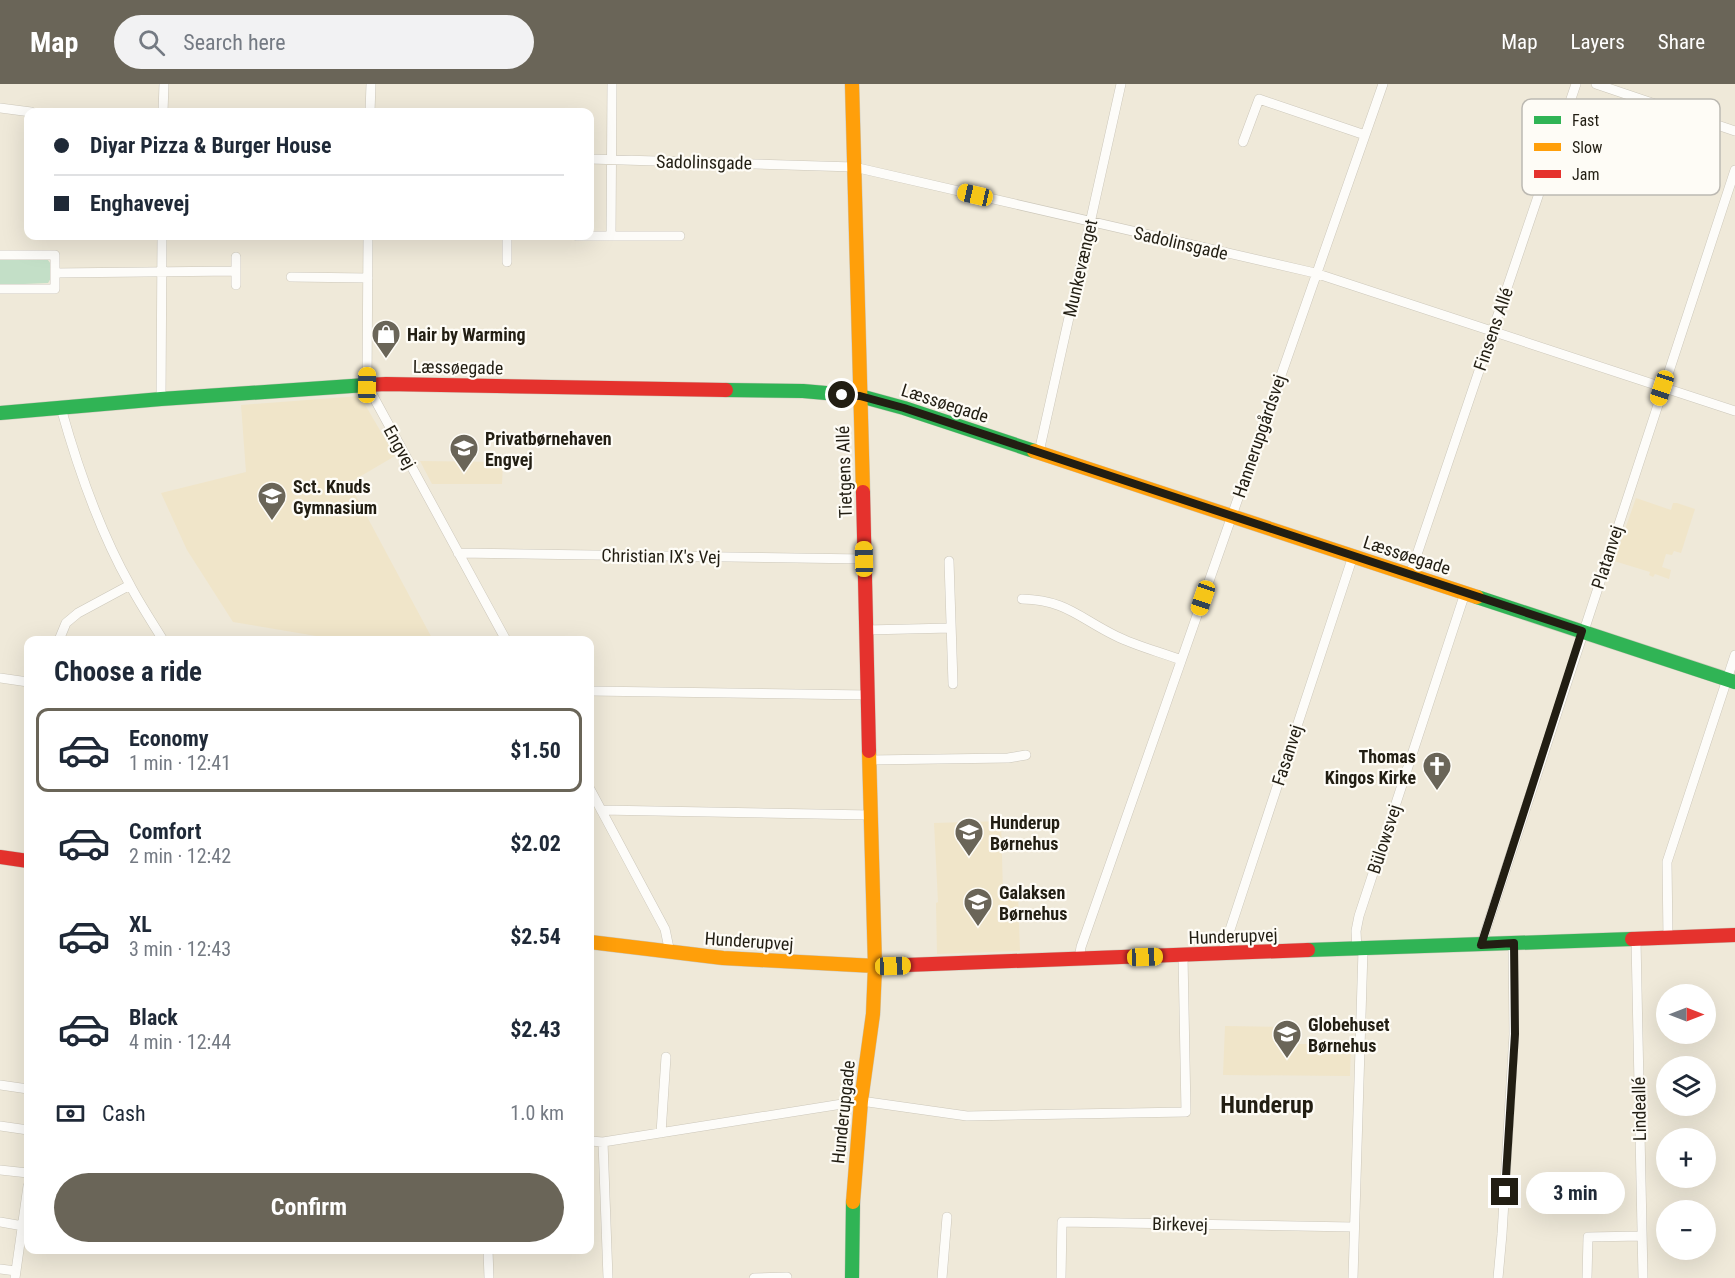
<!DOCTYPE html>
<html lang="en">
<head>
<meta charset="utf-8">
<style>
  body { margin:0; font-family:"Roboto Condensed",sans-serif; background:#f2f2f3; color:#1f2937; height:100vh; display:flex; flex-direction:column; font-size:22px; white-space:nowrap }
  * { box-sizing:border-box; margin:0 }
  p { font-size:20px; color:#747a83 }
  .icon { flex:none; width:33px; height:33px; fill:none; stroke:currentColor; stroke-width:2; stroke-linecap:round; stroke-linejoin:round }
  .map { position:relative; flex:1; overflow:hidden }
  .sheet { position:absolute; left:24px; top:552px; width:570px; height:618px; display:flex; flex-direction:column; background:#fff; border-radius:12px; box-shadow:0 6px 24px #0002 }
  .sheet>* { flex:none }
  .banner { position:absolute; left:24px; top:24px; width:570px; height:132px; border-radius:12px; box-shadow:0 6px 24px #0002; display:grid; align-content:center; height:132px; padding:0 30px; background:#fff }
  .needle { width:39px; rotate:90deg }
  .fabs { position:absolute; left:1656px; top:900px; display:grid; gap:12px }
  .fabs a { display:grid; place-items:center; width:60px; height:60px; border-radius:50%; background:#fff; box-shadow:0 6px 24px #0002; font-size:30px }
  .end { position:absolute; width:27px; height:27px; margin:-14px; border:8px solid #221e13; background:#fff; box-shadow:0 0 0 3px #fff }
  .from { border-radius:50% }
  .bubble { position:absolute; height:42px; border-radius:21px; background:#fff; box-shadow:0 6px 24px #0002; font-size:20px; font-weight:700; line-height:42px; text-align:center }
  .car { position:absolute; width:18px; height:36px; margin:-18px -9px; border-radius:8px; box-shadow:0 0 4px 2px #0007; background:linear-gradient(#f5c518 24%,#345 0 40%,#f5c518 0 76%,#345 0 86%,#f5c518 0) }
  .banner b { display:flex; align-items:center; gap:21px; height:57px; font-size:22px }
  .banner b+b { border-top:2px solid #e0e1e3 }
  .banner i { width:15px; height:15px; background:#1f2937 }
  ul { padding:0; list-style:none }
  li { display:flex; align-items:center; gap:18px; height:84px; margin:0 12px 9px; padding:0 18px; border:3px solid transparent; border-radius:12px }
  li div { flex:1 }
  li b { display:block; font-size:22px }
  li em { font-style:normal; font-weight:700 }
  li.selected { border-color:#6a6558 }
  li>.icon { width:54px; height:54px; stroke-width:1.5 }
  h2 { padding:0 30px; font-size:27px; line-height:72px }
  .pay { display:flex; align-items:center; gap:15px; height:66px; padding:0 30px; font-size:22px }
  .pay p { margin-inline-start:auto }
  .primary-button { display:flex; gap:12px; margin-top:auto; padding:12px 30px }
  .primary-button a { flex:1; height:69px; border-radius:36px; background:#6a6558; color:#fff; font-size:24px; font-weight:700; line-height:69px; text-align:center }
  header { display:flex; align-items:center; gap:36px; box-sizing:border-box; height:84px; padding:0 30px; background:#6a6558; color:#fff }
  header strong { font-size:28px }
  nav { display:flex; gap:33px; margin-inline-start:auto; font-size:21px }
  .search { width:420px; height:54px; background:#f2f2f3; display:flex; align-items:center; gap:15px; box-sizing:border-box; padding:0 21px; border-radius:33px; color:#747a83; font-size:22px }
  .map>svg:first-child { display:block }
  .built { fill:#f0e5c9 }
  .green { fill:#c3dfc7 }
  .lines { fill:none; stroke-linecap:round; stroke-linejoin:round }
  .street-casing { stroke:#ccc7ba; stroke-width:10 }
  .fast-casing { stroke:#ccc7ba; stroke-width:15 }
  .slow-casing { stroke:#ccc7ba; stroke-width:15 }
  .jam-casing { stroke:#ccc7ba; stroke-width:15 }
  .street { stroke:#fdfcf9; stroke-width:9 }
  .fast { stroke:#30b455; stroke-width:14 }
  .slow { stroke:#ff9f0a; stroke-width:14 }
  .jam { stroke:#e5322d; stroke-width:14 }
  .route { stroke:#221e13; stroke-width:8 }
  .labels { text-anchor:middle; dominant-baseline:central; stroke-width:4.5; stroke-linejoin:round; paint-order:stroke }
  .street-label { font-size:18px; fill:#221e13; stroke:#fefcf6 }
  .poi-label { font-size:18px; font-weight:bold; fill:#221e13; stroke:#fefcf6; text-anchor:start }
  .district-label { font-size:24px; font-weight:bold; fill:#221e13; stroke:#fefcf6 }
  .key { fill:#fefcf6; stroke:#bcb9b2; stroke-width:1.5 }
  .key-label { font-size:16px; fill:#221e13 }
</style>
</head>
<body>
<header>
<strong>Map</strong>
<div class="search"><svg class="icon" aria-label="search" viewBox="0 0 24 24"><circle cx="10" cy="10" r="6"/><path d="M15 15l6 6"/></svg>Search here</div>
<nav><a>Map</a><a>Layers</a><a>Share</a></nav>
</header>
<div class="map">
<svg width="1735" height="1194" viewBox="0 0 1735 1194">
  <rect width="100%" height="100%" fill="#efe9d9"/>
  <path class="built" d="M360,312L395,372L349,399L433,556H340L233,538L187,466L161,409L246,388L241,321Z
    M420,377L503,378L502,400H432Z
    M1636,414L1671,426L1673,419H1677L1695,425L1681,469L1674,467L1672,471L1666,470L1662,483L1671,486L1669,495L1655,490L1653,493L1649,491L1650,488L1614,477Z
    M1001,737L1003,808L1018,809L1020,867L937,870L936,819L938,818L934,739Z
    M1225,942L1285,943V960H1351L1350,992L1223,991Z"/>
  <path class="green" d="M47,175L51,180V194L48,199L0,201V176Z"/>
  <g class="lines">
    <g class="street-casing">
      <path id="street" d="M1596,0L1735,47
        M0,24L31,28
        M163,28L164,0
        M370,28L371,0
        M1243,58L1259,15L1365,51
        M590,75L854,83L1315,189L1735,327
        M368,152L367,301L506,556
        M577,152H680
        M611,152L612,0
        M0,171H55V205H0
        M236,173V201
        M507,178V152
        M55,189L236,187
        M291,193L368,194
        M161,315L162,152
        M61,324C78,385 99,446 130,501C140,520 152,538 163,556
        M1039,368L1121,0
        M458,469L864,475
        M949,477L953,600
        M1410,491L1576,0
        M1022,515C1066,516 1079,534 1116,552C1136,562 1160,568 1181,576
        M866,546L951,544
        M59,556L66,539L78,529L130,501
        M0,594L28,598
        M590,607L868,611
        M870,676L1008,674L1026,671
        M590,705L665,845L670,869
        M601,726L871,731
        M1668,854L1667,778L1735,571
        M1636,856L1643,1194
        M1481,861L1735,86
        M1357,866L1356,847L1359,832L1465,509
        M1222,870L1353,472
        M1079,875L1081,863L1383,0
        M0,1001L28,1005
        M0,1042L28,1046
        M661,1049L666,973
        M590,1057L603,1058L861,1017L967,1032L1186,1028L1183,872
        M603,1058L608,1194
        M0,1086L28,1089
        M0,1138L23,1142
        M488,1166L489,1194
        M0,1185L16,1187
        M15,1194L28,1102
        M754,1194L787,1193
        M942,1194L947,1133
        M1061,1194L1062,1138L1353,1143
        M1353,1194L1363,866
        M1498,1194L1502,1150L1514,950L1513,859
        M1587,1194L1588,1153L1641,1152"/>
    </g>
    <g class="fast-casing">
      <path id="fast" d="M726,306L803,307L860,312L904,324L1034,367
        M0,329L161,315L366,301
        M1477,513L1735,598
        M1308,866L1632,855
        M852,1194L853,1118"/>
    </g>
    <g class="slow-casing">
      <path id="slow" d="M852,0L863,408
        M1034,367L1477,513
        M590,858L723,874L875,882L906,881
        M853,1118L861,1017L873,930L875,882L869,667"/>
    </g>
    <g class="jam-casing">
      <path id="jam" d="M366,301L386,300L726,306
        M863,408L869,667
        M0,773L28,777
        M1632,855L1735,851
        M906,881L1308,866"/>
    </g>
    <use href="#street" class="street"/>
    <use href="#fast" class="fast"/>
    <use href="#slow" class="slow"/>
    <use href="#jam" class="jam"/>
  </g>
  <g class="lines">
    <path class="route" d="M842,311L860,312L904,324L1582,547L1481,861L1514,859L1515,950L1505,1108"/>
  </g>
  <defs>
    <g id="shop-pin" transform="scale(1.5)"><path d="M0 17L-7.5 6A9.5 9.5 0 1 1 7.5 6Z" fill="#6a6558" stroke="#fefcf6"/><path d="M-5-2.5h2.3a2.7 3.5 0 0 1 5.4 0H5L5.5 6h-11ZM-1.5-2.5h3a1.5 2.3 0 0 0-3 0Z" fill="#fff"/></g>
    <g id="school-pin" transform="scale(1.5)"><path d="M0 17L-7.5 6A9.5 9.5 0 1 1 7.5 6Z" fill="#6a6558" stroke="#fefcf6"/><path d="M0-5L7-2L0 1L-7-2ZM-4 1L0 2.5L4 1V4Q0 6-4 4Z" fill="#fff"/></g>
    <g id="university-pin" transform="scale(1.5)"><path d="M0 17L-7.5 6A9.5 9.5 0 1 1 7.5 6Z" fill="#6a6558" stroke="#fefcf6"/><path d="M0-5L7-2L0 1L-7-2ZM-4 1L0 2.5L4 1V4Q0 6-4 4Z" fill="#fff"/></g>
    <g id="church-pin" transform="scale(1.5)"><path d="M0 17L-7.5 6A9.5 9.5 0 1 1 7.5 6Z" fill="#6a6558" stroke="#fefcf6"/><path d="M-1.2-6h2.4v3.5h3.3v2.4h-3.3V6h-2.4V-.1h-3.3v-2.4h3.3Z" fill="#fff"/></g>
  </defs>
  <g fill-rule="evenodd">
    <use href="#shop-pin" x="386" y="250"/>
    <use href="#school-pin" x="464" y="364"/>
    <use href="#university-pin" x="272" y="412"/>
    <use href="#church-pin" x="1437" y="682"/>
    <use href="#school-pin" x="969" y="748"/>
    <use href="#school-pin" x="978" y="818"/>
    <use href="#school-pin" x="1287" y="950"/>
  </g>
  <g class="labels">
    <g class="street-label">
      <text transform="translate(704 78) rotate(1)">Sadolinsgade</text>
      <text transform="translate(1181 159) rotate(13)">Sadolinsgade</text>
      <text transform="translate(1080 184) rotate(-77)">Munkevænget</text>
      <text transform="translate(1493 245) rotate(-71)">Finsens Allé</text>
      <text transform="translate(458 283) rotate(1)">Læssøegade</text>
      <text transform="translate(945 319) rotate(18)">Læssøegade</text>
      <text transform="translate(1259 352) rotate(-71)">Hannerupgårdsvej</text>
      <text transform="translate(400 363) rotate(61)">Engvej</text>
      <text transform="translate(844 388) rotate(-92)">Tietgens Allé</text>
      <text transform="translate(1407 471) rotate(18)">Læssøegade</text>
      <text transform="translate(661 472) rotate(1)">Christian IX's Vej</text>
      <text transform="translate(1607 473) rotate(-72)">Platanvej</text>
      <text transform="translate(1287 671) rotate(-72)">Fasanvej</text>
      <text transform="translate(1384 755) rotate(-72)">Bülowsvej</text>
      <text transform="translate(1233 852) rotate(-2)">Hunderupvej</text>
      <text transform="translate(749 857) rotate(4)">Hunderupvej</text>
      <text transform="translate(1639 1025) rotate(-91)">Lindeallé</text>
      <text transform="translate(843 1028) rotate(-84)">Hunderupgade</text>
      <text transform="translate(1180 1140) rotate(1)">Birkevej</text>
    </g>
    <g class="poi-label">
      <text x="407" y="250">Hair by Warming</text>
      <text x="485" y="354">Privatbørnehaven<tspan x="485" dy="21">Engvej</tspan></text>
      <text x="293" y="402">Sct. Knuds<tspan x="293" dy="21">Gymnasium</tspan></text>
      <text x="1416" y="672" text-anchor="end">Thomas<tspan x="1416" dy="21">Kingos Kirke</tspan></text>
      <text x="990" y="738">Hunderup<tspan x="990" dy="21">Børnehus</tspan></text>
      <text x="999" y="808">Galaksen<tspan x="999" dy="21">Børnehus</tspan></text>
      <text x="1308" y="940">Globehuset<tspan x="1308" dy="21">Børnehus</tspan></text>
    </g>
    <g class="district-label">
      <text x="1267" y="1021">Hunderup</text>
    </g>
  </g>
  <rect x="1522" y="15" width="198" height="96" rx="9" class="key"/>
  <rect x="1534" y="32" width="27" height="8" fill="#30b455"/>
  <rect x="1534" y="59" width="27" height="8" fill="#ff9f0a"/>
  <rect x="1534" y="86" width="27" height="8" fill="#e5322d"/>
  <g class="key-label">
    <text x="1572" y="42">Fast</text>
    <text x="1572" y="69">Slow</text>
    <text x="1572" y="96">Jam</text>
  </g>
</svg>
<div class="fabs">
<a><svg class="needle" viewBox="-14 -14 28 28"><path d="M0-13l5 13h-10z" fill="#e53935"/><path d="M0 13l5-13h-10z" fill="#747a83"/></svg></a>
<a><svg class="icon" aria-label="layers" viewBox="0 0 24 24"><path d="M12 4l9 5-9 5-9-5zM3 14l9 5 9-5"/></svg></a>
<a>+</a>
<a>−</a>
</div>
<i class="end from" style="left:842px;top:311px"></i>
<i class="end" style="left:1505px;top:1108px"></i>
<div class="bubble" style="left:1526px;top:1088px;width:99px">3 min</div>
<i class="car" style="left:975px;top:111px;rotate:283deg"></i>
<i class="car" style="left:367px;top:301px;rotate:1deg"></i>
<i class="car" style="left:1662px;top:304px;rotate:198deg"></i>
<i class="car" style="left:864px;top:475px;rotate:359deg"></i>
<i class="car" style="left:1203px;top:514px;rotate:199deg"></i>
<i class="car" style="left:1145px;top:873px;rotate:88deg"></i>
<i class="car" style="left:893px;top:882px;rotate:88deg"></i>
<div class="banner">
<b><i class="from"></i>Diyar Pizza &amp; Burger House</b>
<b><i></i>Enghavevej</b>
</div>
<section class="sheet">
<h2>Choose a ride</h2>
<ul>
<li class="selected"><svg class="icon" aria-label="car" viewBox="0 0 24 24"><path d="M5 17H2v-5l4-1 3-4h7l3 4 3 1v5h-3M9 17h6M6 11h13"/><circle cx="7" cy="17" r="2"/><circle cx="17" cy="17" r="2"/></svg><div><b>Economy</b><p>1 min · 12:41</p></div><em>$1.50</em></li>
<li><svg class="icon" aria-label="car" viewBox="0 0 24 24"><path d="M5 17H2v-5l4-1 3-4h7l3 4 3 1v5h-3M9 17h6M6 11h13"/><circle cx="7" cy="17" r="2"/><circle cx="17" cy="17" r="2"/></svg><div><b>Comfort</b><p>2 min · 12:42</p></div><em>$2.02</em></li>
<li><svg class="icon" aria-label="car" viewBox="0 0 24 24"><path d="M5 17H2v-5l4-1 3-4h7l3 4 3 1v5h-3M9 17h6M6 11h13"/><circle cx="7" cy="17" r="2"/><circle cx="17" cy="17" r="2"/></svg><div><b>XL</b><p>3 min · 12:43</p></div><em>$2.54</em></li>
<li><svg class="icon" aria-label="car" viewBox="0 0 24 24"><path d="M5 17H2v-5l4-1 3-4h7l3 4 3 1v5h-3M9 17h6M6 11h13"/><circle cx="7" cy="17" r="2"/><circle cx="17" cy="17" r="2"/></svg><div><b>Black</b><p>4 min · 12:44</p></div><em>$2.43</em></li>
</ul>
<div class="pay"><svg class="icon" aria-label="cash" viewBox="0 0 24 24"><path d="M3 7h18v10H3z"/><circle cx="12" cy="12" r="2"/></svg>Cash<p>1.0 km</p></div>
<div class="primary-button"><a>Confirm</a></div>
</section>
</div>
</body>
</html>
